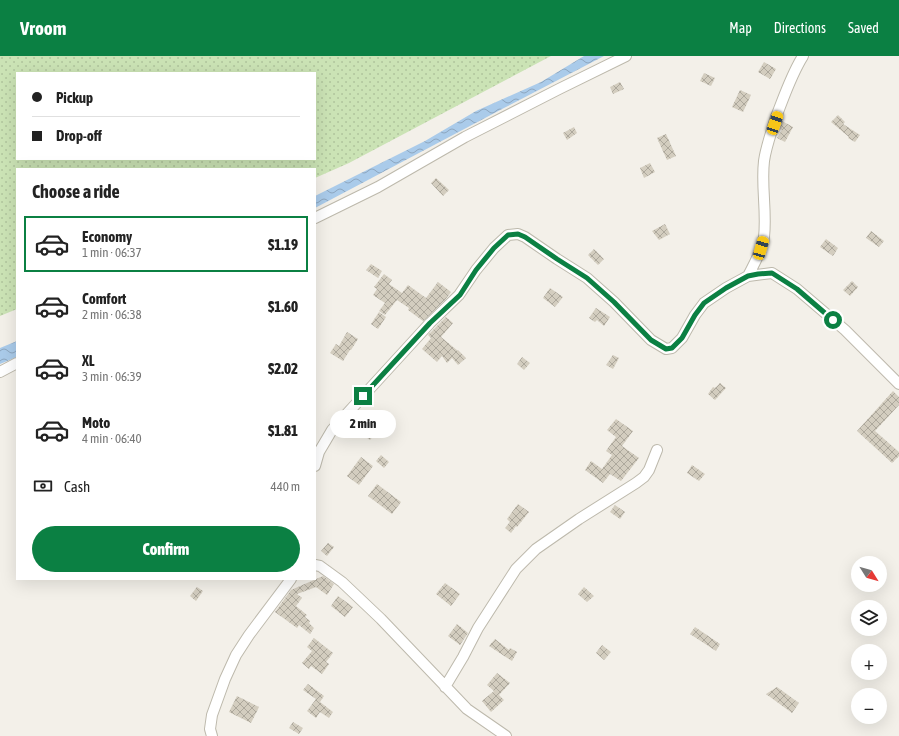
<!DOCTYPE html>
<html lang="en">
<head>
<meta charset="utf-8">
<style>
  body { margin:0; font-family:"Asap Condensed",sans-serif; background:#f6f6f6; color:#222; height:100vh; display:flex; flex-direction:column; font-size:15px; white-space:nowrap }
  * { box-sizing:border-box; margin:0 }
  p { font-size:13px; color:#767676 }
  .icon { flex:none; width:22px; height:22px; fill:none; stroke:currentColor; stroke-width:2; stroke-linecap:round; stroke-linejoin:round }
  .map { position:relative; flex:1; overflow:hidden }
  .details { position:absolute; left:16px; top:112px; width:300px; height:412px; display:flex; flex-direction:column; background:#fff; border-radius:0px; box-shadow:0 4px 16px #0002 }
  .details>* { flex:none }
  .guide { position:absolute; left:16px; top:16px; width:300px; height:88px; border-radius:0px; box-shadow:0 4px 16px #0002; display:grid; align-content:center; height:88px; padding:0 16px; background:#fff }
  .needle { width:26px; rotate:127deg }
  .fabs { position:absolute; left:851px; top:500px; display:grid; gap:8px }
  .fabs a { display:grid; place-items:center; width:36px; height:36px; border-radius:50%; background:#fff; box-shadow:0 4px 16px #0002; font-size:20px }
  .end { position:absolute; width:18px; height:18px; margin:-9px; border:5px solid #0b8043; background:#fff; box-shadow:0 0 0 2px #fff }
  .from { border-radius:50% }
  .bubble { position:absolute; height:28px; border-radius:14px; background:#fff; box-shadow:0 4px 16px #0002; font-size:13px; font-weight:800; line-height:28px; text-align:center }
  .car { position:absolute; width:12px; height:24px; margin:-12px -6px; border-radius:5px; box-shadow:0 0 3px 1px #0007; background:linear-gradient(#f5c518 24%,#345 0 40%,#f5c518 0 76%,#345 0 86%,#f5c518 0) }
  .guide b { display:flex; align-items:center; gap:14px; height:38px; font-size:15px }
  .guide b+b { border-top:1px solid #e0e0e0 }
  .guide i { width:10px; height:10px; background:#222 }
  ul { padding:0; list-style:none }
  li { display:flex; align-items:center; gap:12px; height:56px; margin:0 8px 6px; padding:0 8px; border:2px solid transparent; border-radius:0px }
  li div { flex:1 }
  li b { display:block; font-size:15px }
  li em { font-style:normal; font-weight:800 }
  li.active { border-color:#0b8043 }
  li>.icon { width:36px; height:36px; stroke-width:1.5 }
  h2 { padding:0 16px; font-size:18px; line-height:48px }
  .pay { display:flex; align-items:center; gap:10px; height:44px; padding:0 16px; font-size:15px }
  .pay p { margin-inline-start:auto }
  .action { display:flex; gap:8px; margin-top:auto; padding:8px 16px }
  .action a { flex:1; height:46px; border-radius:24px; background:#0b8043; color:#fff; font-size:16px; font-weight:800; line-height:46px; text-align:center }
  header { display:flex; align-items:center; gap:24px; box-sizing:border-box; height:56px; padding:0 20px; background:#0b8043; color:#fff }
  header strong { font-size:19px }
  nav { display:flex; gap:22px; margin-inline-start:auto; font-size:14px }
  .map>svg:first-child { display:block }
  .grass { fill:url(#grass-dots); fill-rule:evenodd }
  .water { fill:url(#water-waves) }
  .building { fill:url(#building-cross-hatch) }
  .lines { fill:none; stroke-linecap:round; stroke-linejoin:round }
  .minor-casing { stroke:#bdb9ac; stroke-width:12 }
  .minor { stroke:#fff; stroke-width:10 }
  .route { stroke:#0b8043; stroke-width:5 }
</style>
</head>
<body>
<header>
<strong>Vroom</strong>
<nav><a>Map</a><a>Directions</a><a>Saved</a></nav>
</header>
<div class="map">
<svg width="899" height="680" viewBox="0 0 899 680">
  <defs>
    <pattern id="grass-dots" width="8" height="8" patternUnits="userSpaceOnUse"><rect width="8" height="8" fill="#cbe3b5"/><path d="M2 2h.1M6 6h.1" fill="none" stroke="#b0c49c" stroke-width="1.8" stroke-linecap="round"/></pattern>
    <pattern id="water-waves" width="16" height="10" patternUnits="userSpaceOnUse"><rect width="16" height="10" fill="#aacbea"/><path d="M0 5q4-4 8 0t8 0" fill="none" stroke="#8ca6bf"/></pattern>
    <pattern id="building-cross-hatch" width="8" height="8" patternUnits="userSpaceOnUse"><rect width="8" height="8" fill="#d3cdbf"/><path d="M0 0l8 8M0 8l8-8" fill="none" stroke="#ada89c"/></pattern>
  </defs>
  <rect width="100%" height="100%" fill="#f3f0e9"/>
  <path class="grass" d="M0,0H551L349,107L315,122V113H17V253L0,260ZM17,17H315V103H17Z"/>
  <path class="water" d="M584,0H604L504,52L315,152V140L425,85L476,55L541,26Z
    M17,285V301L0,308V292Z"/>
  <path class="building" d="M764,6L776,13L770,23L758,16Z
    M704,17L715,22L711,30L700,25Z
    M620,26L624,33L613,38L610,31Z
    M740,34L751,39L743,56L732,51Z
    M838,59L845,66L843,68L860,79L855,86L848,82L849,81L831,66Z
    M782,65L793,71L785,86L777,82L782,74L779,73Z
    M574,71L577,77L567,84L563,77Z
    M666,78L676,100L667,104L657,82Z
    M650,107L655,116L644,122L640,112Z
    M436,122L449,134L443,140L431,127Z
    M665,168L670,178L659,184L652,175Z
    M871,175L884,185L879,191L866,182Z
    M826,183L838,192L833,200L820,191Z
    M594,193L604,203L598,209L588,199Z
    M371,208L382,215L378,222L366,214Z
    M384,218L392,224L389,228L402,237L408,229L426,242L438,226L451,236L445,244L423,265L408,254L409,252L397,244L385,259L379,255L385,247L373,239L377,233L374,231Z
    M852,225L858,231L850,240L843,234Z
    M550,232L563,241L555,251L543,242Z
    M596,252L610,261L604,270L597,264L595,266L589,262Z
    M379,256L386,261L378,273L371,268Z
    M446,261L453,267L441,281L458,295V294L466,302L458,309L452,302L447,307L442,300L437,306L422,293L431,282L428,279Z
    M347,276L358,283L351,294H350L343,305L330,297L336,288L339,290Z
    M613,299L619,302L613,313L606,309Z
    M522,301L530,307L524,314L517,308Z
    M720,327L726,332L715,344L708,338L713,331L715,332Z
    M893,335L899,341V349L875,375L899,396V400L892,407L857,375Z
    M616,363L633,375L622,390L639,402L621,425L610,418L603,427L585,414L591,405L602,413L612,399L606,395L616,381L607,374Z
    M367,366L378,374L370,384L359,376Z
    M381,399L389,406L384,412L376,405Z
    M361,401L373,410L359,429L347,420Z
    M692,409L705,418L699,425L687,417Z
    M377,428L401,446L392,458L368,440Z
    M518,448L529,456L517,471L516,470L511,477L505,472L510,466L507,463Z
    M615,449L625,456L620,463L610,456Z
    M328,487L334,491L327,500L321,495Z
    M323,520L334,528L327,539L316,531L297,538L302,542L296,550L307,559L305,561L310,565L309,567L314,572L310,578L299,569L297,572L275,556L291,534Z
    M445,527L460,538L451,550L436,538Z
    M197,531L203,535L196,545L190,540Z
    M584,531L594,540L587,546L578,538Z
    M338,540L353,551L345,561L331,550Z
    M457,568L468,577L460,589L448,580Z
    M695,571L720,588L716,595L690,578Z
    M314,582L333,597L326,606L329,608L322,618L311,610L309,613L302,607L312,595L307,591Z
    M495,583L509,594L510,592L517,596L512,605L489,590Z
    M602,589L611,596L604,604L596,597Z
    M497,617L510,627L499,639L504,644L491,656L482,645L494,635L487,629Z
    M308,628L324,640L320,646L333,656L329,662L320,656L316,662L307,655L316,643L303,634Z
    M777,631L799,647L792,657L766,638Z
    M237,640L259,651L251,667L229,656Z
    M293,666L303,672L299,678L289,672Z"/>
  <g class="lines">
    <g class="minor-casing">
      <path id="minor" d="M315,162L378,131L465,81L559,33L626,0
        M748,220C754,208 762,195 764,181C767,156 761,130 764,105C766,90 772,75 776,61C784,41 791,19 803,0
        M0,316L17,307
        M315,410L319,396L332,374L430,267L459,239L476,214L494,192L508,179L518,178L525,181L557,203L587,222L614,246L651,284L666,293L672,292L682,282L695,259L704,247L726,232L748,220L772,217L797,233L845,274L899,328
        M315,509L320,510L342,526L381,563L467,653L506,680
        M445,631L463,601L478,572L516,513L536,493L579,463L636,427L644,421L649,414L657,394
        M212,680L210,673L212,659L225,623L236,599L249,579L291,523"/>
    </g>
    <use href="#minor" class="minor"/>
  </g>
  <g class="lines">
    <path class="route" d="M363,340L430,267L460,239L476,214L494,192L508,179L518,178L525,181L557,203L587,222L614,246L651,284L666,293L672,292L682,282L695,259L704,247L726,232L748,220L758,218L772,217L797,233L833,264"/>
  </g>
</svg>
<div class="fabs">
<a><svg class="needle" viewBox="-14 -14 28 28"><path d="M0-13l5 13h-10z" fill="#e53935"/><path d="M0 13l5-13h-10z" fill="#767676"/></svg></a>
<a><svg class="icon" aria-label="layers" viewBox="0 0 24 24"><path d="M12 4l9 5-9 5-9-5zM3 14l9 5 9-5"/></svg></a>
<a>+</a>
<a>−</a>
</div>
<i class="end from" style="left:833px;top:264px"></i>
<i class="end" style="left:363px;top:340px"></i>
<div class="bubble" style="left:330px;top:354px;width:66px">2 min</div>
<i class="car" style="left:775px;top:67px;rotate:19deg"></i>
<i class="car" style="left:761px;top:192px;rotate:16deg"></i>
<div class="guide">
<b><i class="from"></i>Pickup</b>
<b><i></i>Drop-off</b>
</div>
<section class="details">
<h2>Choose a ride</h2>
<ul>
<li class="active"><svg class="icon" aria-label="car" viewBox="0 0 24 24"><path d="M5 17H2v-5l4-1 3-4h7l3 4 3 1v5h-3M9 17h6M6 11h13"/><circle cx="7" cy="17" r="2"/><circle cx="17" cy="17" r="2"/></svg><div><b>Economy</b><p>1 min · 06:37</p></div><em>$1.19</em></li>
<li><svg class="icon" aria-label="car" viewBox="0 0 24 24"><path d="M5 17H2v-5l4-1 3-4h7l3 4 3 1v5h-3M9 17h6M6 11h13"/><circle cx="7" cy="17" r="2"/><circle cx="17" cy="17" r="2"/></svg><div><b>Comfort</b><p>2 min · 06:38</p></div><em>$1.60</em></li>
<li><svg class="icon" aria-label="car" viewBox="0 0 24 24"><path d="M5 17H2v-5l4-1 3-4h7l3 4 3 1v5h-3M9 17h6M6 11h13"/><circle cx="7" cy="17" r="2"/><circle cx="17" cy="17" r="2"/></svg><div><b>XL</b><p>3 min · 06:39</p></div><em>$2.02</em></li>
<li><svg class="icon" aria-label="car" viewBox="0 0 24 24"><path d="M5 17H2v-5l4-1 3-4h7l3 4 3 1v5h-3M9 17h6M6 11h13"/><circle cx="7" cy="17" r="2"/><circle cx="17" cy="17" r="2"/></svg><div><b>Moto</b><p>4 min · 06:40</p></div><em>$1.81</em></li>
</ul>
<div class="pay"><svg class="icon" aria-label="cash" viewBox="0 0 24 24"><path d="M3 7h18v10H3z"/><circle cx="12" cy="12" r="2"/></svg>Cash<p>440 m</p></div>
<div class="action"><a>Confirm</a></div>
</section>
</div>
</body>
</html>
